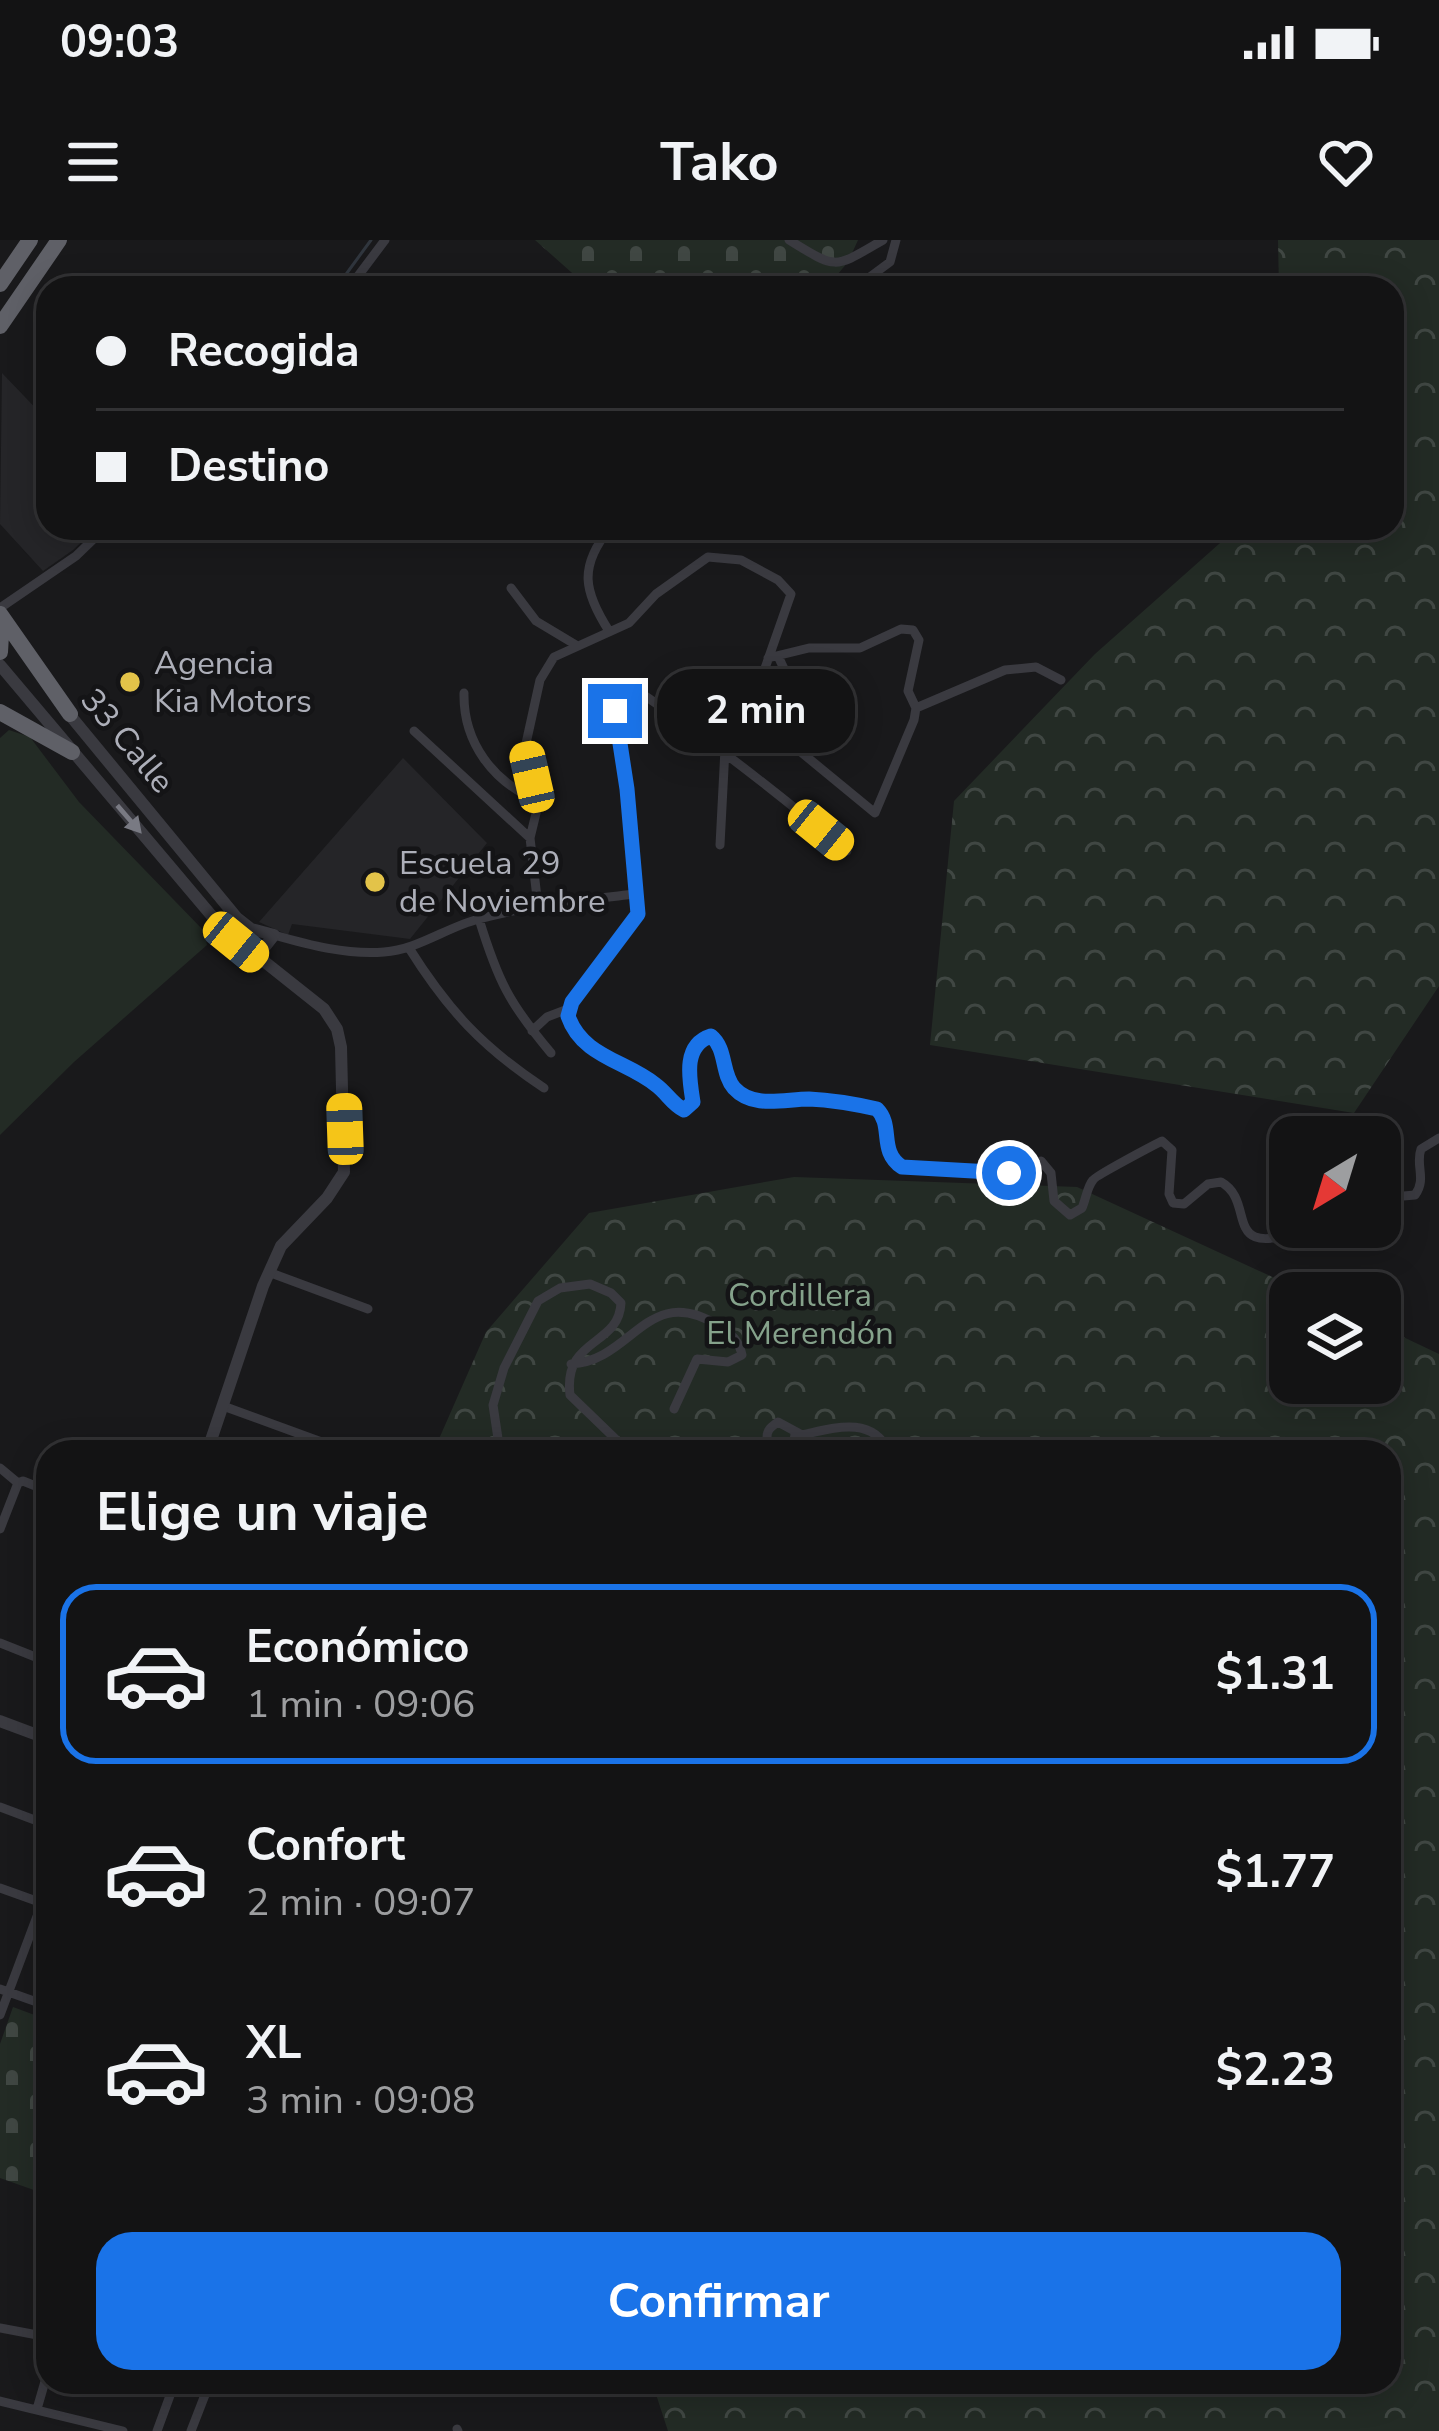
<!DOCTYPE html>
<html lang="es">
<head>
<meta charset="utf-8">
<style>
  body { margin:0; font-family:"Nunito Sans",sans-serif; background:#202022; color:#f1f3f6; height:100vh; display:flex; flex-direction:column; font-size:45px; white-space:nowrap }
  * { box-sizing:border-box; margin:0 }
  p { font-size:39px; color:#9d9ea0 }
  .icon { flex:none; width:66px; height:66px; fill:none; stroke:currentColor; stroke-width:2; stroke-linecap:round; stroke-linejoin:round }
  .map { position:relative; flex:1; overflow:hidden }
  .sheet { position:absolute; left:36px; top:1200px; width:1365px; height:954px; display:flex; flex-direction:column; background:#131314; border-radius:36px; box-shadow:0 6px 30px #0003,0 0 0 3px #323234 }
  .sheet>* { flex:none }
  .top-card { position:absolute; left:36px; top:36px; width:1368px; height:264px; border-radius:36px; box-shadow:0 6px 30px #0003,0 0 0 3px #323234; display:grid; align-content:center; height:264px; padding:0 60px; background:#131314 }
  .needle { width:78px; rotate:218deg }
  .tools { position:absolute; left:1269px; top:876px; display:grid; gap:24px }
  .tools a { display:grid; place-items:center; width:132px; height:132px; border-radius:24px; background:#131314; box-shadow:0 6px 30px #0003,0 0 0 3px #323234; font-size:60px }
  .end { position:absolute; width:54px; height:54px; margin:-27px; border:15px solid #1a73e8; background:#fff; box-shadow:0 0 0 6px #fff }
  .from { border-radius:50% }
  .bubble { position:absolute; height:84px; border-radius:36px; background:#131314; box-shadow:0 6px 30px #0003,0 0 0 3px #323234; font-size:39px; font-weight:700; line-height:84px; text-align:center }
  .car { position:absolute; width:36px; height:72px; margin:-36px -18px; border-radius:15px; box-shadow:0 0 9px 3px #0007; background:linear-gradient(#f5c518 24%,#345 0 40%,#f5c518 0 76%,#345 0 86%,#f5c518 0) }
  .top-card b { display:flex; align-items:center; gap:42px; height:114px; font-size:45px }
  .top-card b+b { border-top:3px solid #323234 }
  .top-card i { width:30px; height:30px; background:#f1f3f6 }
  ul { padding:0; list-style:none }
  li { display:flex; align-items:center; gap:36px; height:180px; margin:0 24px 18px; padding:0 36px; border:6px solid transparent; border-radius:36px }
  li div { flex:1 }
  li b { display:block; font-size:45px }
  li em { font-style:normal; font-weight:700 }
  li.current { border-color:#1a73e8 }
  li>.icon { width:108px; height:108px; stroke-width:1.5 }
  h2 { padding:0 60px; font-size:54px; line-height:144px }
  .primary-button { display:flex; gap:24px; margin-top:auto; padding:24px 60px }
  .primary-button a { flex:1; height:138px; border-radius:36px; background:#1a73e8; color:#fff; font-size:48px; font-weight:700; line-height:138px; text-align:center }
  .status { display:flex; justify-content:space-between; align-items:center; height:84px; padding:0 60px; background:#131314; direction:ltr }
  .status svg { height:33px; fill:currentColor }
  header { display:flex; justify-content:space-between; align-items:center; height:156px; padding:0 60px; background:#131314; font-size:54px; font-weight:700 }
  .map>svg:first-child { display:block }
  .built { fill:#252528 }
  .forest { fill:url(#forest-crowns) }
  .cemetery { fill:url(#cemetery-stones) }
  .green { fill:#232b25 }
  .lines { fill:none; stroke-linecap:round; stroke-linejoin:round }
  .stream { stroke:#30363e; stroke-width:3 }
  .minor { stroke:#3a3a40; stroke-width:9 }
  .tertiary { stroke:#3a3a40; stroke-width:12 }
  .trunk { stroke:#5f6067; stroke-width:16 }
  .oneway { fill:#797a83 }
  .route { stroke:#1a73e8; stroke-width:15 }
  .poi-dot { fill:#e3c349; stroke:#141416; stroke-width:4.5 }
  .labels { text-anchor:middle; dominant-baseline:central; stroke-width:9; stroke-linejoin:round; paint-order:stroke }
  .poi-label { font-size:33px; fill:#adafb9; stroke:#141416; text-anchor:start }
  .street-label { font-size:33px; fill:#adafb9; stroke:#141416 }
  .park-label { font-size:33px; fill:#85a28b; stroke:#141416 }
</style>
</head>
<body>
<div class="status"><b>09:03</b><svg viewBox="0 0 49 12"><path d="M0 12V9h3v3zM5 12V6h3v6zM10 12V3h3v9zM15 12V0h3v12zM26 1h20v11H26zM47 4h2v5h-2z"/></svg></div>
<header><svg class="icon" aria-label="menu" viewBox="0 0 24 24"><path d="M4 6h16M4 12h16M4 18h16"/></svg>Tako<svg class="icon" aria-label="heart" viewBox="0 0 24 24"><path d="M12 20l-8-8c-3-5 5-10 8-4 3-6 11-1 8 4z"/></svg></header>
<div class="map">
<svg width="1439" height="2191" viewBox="0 0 1439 2191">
  <defs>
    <pattern id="forest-crowns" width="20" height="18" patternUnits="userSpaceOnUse" patternTransform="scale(3)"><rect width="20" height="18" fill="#232b25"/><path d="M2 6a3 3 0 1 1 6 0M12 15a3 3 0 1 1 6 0" fill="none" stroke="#404743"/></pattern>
    <pattern id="cemetery-stones" width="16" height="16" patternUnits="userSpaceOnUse" patternTransform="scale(3)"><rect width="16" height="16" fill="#232b25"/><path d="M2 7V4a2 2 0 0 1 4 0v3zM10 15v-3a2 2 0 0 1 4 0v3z" fill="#404743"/></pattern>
  </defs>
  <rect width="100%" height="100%" fill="#19191b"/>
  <path class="built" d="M2,133L48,181V288H96L73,310L43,331L0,284Z
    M403,518L487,603L410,699L292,684L288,695L259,682Z"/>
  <path class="forest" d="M1278,0H1439V746L1354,873L930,805L954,561L1095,414L1237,288H1392V48H1279Z
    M794,937L1077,947L1307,1053H1290V1143H1380V1086L1439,1114V2191H668L652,2142H1389V1212H439L435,1208L486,1092L589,973Z"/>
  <path class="cemetery" d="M535,0H858L848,22L826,48H589Z
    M13,1767L48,1780V1955L0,1938V1804Z"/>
  <path class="green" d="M9,490L30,497L79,562L204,691L207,705L74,822L0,895V498Z"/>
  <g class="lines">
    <path class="stream" d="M336,48L371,0"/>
    <path class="minor" d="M789,0C838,30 833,29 883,0
      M349,48L385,0
      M855,48L890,22L896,0
      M511,348L536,381L576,405
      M0,368L76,316L105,288
      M609,391C584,352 578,327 610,288
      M778,416L792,446L839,488
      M699,434L745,466L875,573L914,480L916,468L908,451L919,400L913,390L901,389L860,408H809L768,418
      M464,453C463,502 493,543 539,561
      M916,468L1005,430L1036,427L1061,440
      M414,491L530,598
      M847,611C780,555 713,502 641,453L631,449L618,459L615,471L627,549L638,674L572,762C555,806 630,825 655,844C666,852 671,863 684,870L693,861C689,837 683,805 711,796C728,811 721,839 741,854C760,867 785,859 806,859C829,859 861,862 881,872L887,912L902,927L1009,933L1041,921L1051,933L1054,961L1070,975L1082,968C1086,959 1087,947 1093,940C1095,936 1152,906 1162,901L1172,910L1169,954L1173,963L1184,964L1208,944L1221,942C1259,963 1216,1024 1312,987
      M538,666L530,598L539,561L525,508L540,440L554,417L629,383L656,354L708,317L741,320L778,340L791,354L764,431L725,509L720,605
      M479,679C498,741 509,763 551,813
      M274,695C309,705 347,715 384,712C417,710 447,687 479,679C530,665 583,660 635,654
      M409,708C448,770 482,807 544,848
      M532,791L547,777L568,769
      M1380,958L1415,955C1427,939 1415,925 1421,909L1439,898
      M271,1033L368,1069
      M571,1124C633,1121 647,1041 719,1086C732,1094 739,1101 742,1115L728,1122L697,1119L674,1169
      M223,1166L349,1212
      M795,1193L794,1204L786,1211L768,1203C765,1192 769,1188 778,1182L802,1195C834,1188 872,1175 889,1212
      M500,1212L493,1165L504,1128L538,1061L560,1048L590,1044L611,1053L621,1063C619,1107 563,1097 570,1155L629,1212
      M0,1228L18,1243
      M0,1289L18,1243L23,1241L48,1251
      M0,1403L48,1422
      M0,1567L48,1585
      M0,1648L42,1663
      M0,1749L48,1766
      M0,1775L48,1647
      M0,2088L48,2097
      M0,2161L123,2191
      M37,2169L48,2131
      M457,2189L458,2191
      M157,2191L175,2142
      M191,2191L210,2142"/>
    <path class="tertiary" d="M0,425L222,688L324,769L337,789L341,807L344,932L327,958L281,1006L263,1046L207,1212
      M64,468L237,678L251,689L274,695L256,718
      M0,1481L48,1499"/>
    <path class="trunk" d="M0,44L30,0
      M0,86L59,0
      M0,374L70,474
      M0,412L1,395
      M0,472L72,512"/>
  </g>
  <defs><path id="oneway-solid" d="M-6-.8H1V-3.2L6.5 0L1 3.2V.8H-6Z" transform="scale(3)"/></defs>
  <use class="oneway" href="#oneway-solid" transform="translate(129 579) rotate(49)"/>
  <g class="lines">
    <path class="route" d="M615,471L627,549L638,674L572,762L568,776C582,817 627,821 656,845C667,853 672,864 684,870L693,862C689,837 683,805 711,796C727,809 721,833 734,848C753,869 784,859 809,859C831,860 855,864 877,869C894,886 878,911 902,927L1009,933"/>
  </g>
  <g class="poi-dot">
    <circle cx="130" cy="442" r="12"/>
    <circle cx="375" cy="642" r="12"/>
  </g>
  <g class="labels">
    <g class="poi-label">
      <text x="154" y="423">Agencia<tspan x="154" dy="38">Kia Motors</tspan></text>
      <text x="399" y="623">Escuela 29<tspan x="399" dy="38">de Noviembre</tspan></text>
    </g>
    <g class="street-label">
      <text transform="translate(127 501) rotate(50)">33 Calle</text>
    </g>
    <g class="park-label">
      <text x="800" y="1055">Cordillera<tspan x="800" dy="38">El Merendón</tspan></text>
    </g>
  </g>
</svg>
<div class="tools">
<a><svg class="needle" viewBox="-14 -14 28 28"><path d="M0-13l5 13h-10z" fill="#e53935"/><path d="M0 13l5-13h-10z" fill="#9d9ea0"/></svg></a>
<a><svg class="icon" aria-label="layers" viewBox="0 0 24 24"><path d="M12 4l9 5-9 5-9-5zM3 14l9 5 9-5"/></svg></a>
</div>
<i class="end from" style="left:1009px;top:933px"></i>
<i class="end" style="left:615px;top:471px"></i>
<div class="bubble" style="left:657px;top:429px;width:198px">2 min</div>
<i class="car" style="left:532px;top:537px;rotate:347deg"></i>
<i class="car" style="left:821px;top:590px;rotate:129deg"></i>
<i class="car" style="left:236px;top:702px;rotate:129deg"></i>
<i class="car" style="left:345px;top:889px;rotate:358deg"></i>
<div class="top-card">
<b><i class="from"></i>Recogida</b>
<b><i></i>Destino</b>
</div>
<section class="sheet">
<h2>Elige un viaje</h2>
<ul>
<li class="current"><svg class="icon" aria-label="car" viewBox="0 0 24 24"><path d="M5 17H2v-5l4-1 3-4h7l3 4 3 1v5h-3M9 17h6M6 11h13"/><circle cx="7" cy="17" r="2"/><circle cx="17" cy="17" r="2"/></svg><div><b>Económico</b><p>1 min · 09:06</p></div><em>$1.31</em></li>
<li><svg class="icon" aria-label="car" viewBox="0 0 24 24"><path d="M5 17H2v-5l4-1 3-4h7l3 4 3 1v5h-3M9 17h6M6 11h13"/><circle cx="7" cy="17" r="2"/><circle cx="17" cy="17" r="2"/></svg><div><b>Confort</b><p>2 min · 09:07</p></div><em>$1.77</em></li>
<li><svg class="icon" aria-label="car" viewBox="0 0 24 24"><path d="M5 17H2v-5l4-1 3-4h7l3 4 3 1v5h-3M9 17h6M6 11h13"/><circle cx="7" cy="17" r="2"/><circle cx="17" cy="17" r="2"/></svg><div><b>XL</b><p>3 min · 09:08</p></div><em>$2.23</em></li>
</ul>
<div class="primary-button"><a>Confirmar</a></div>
</section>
</div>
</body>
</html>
